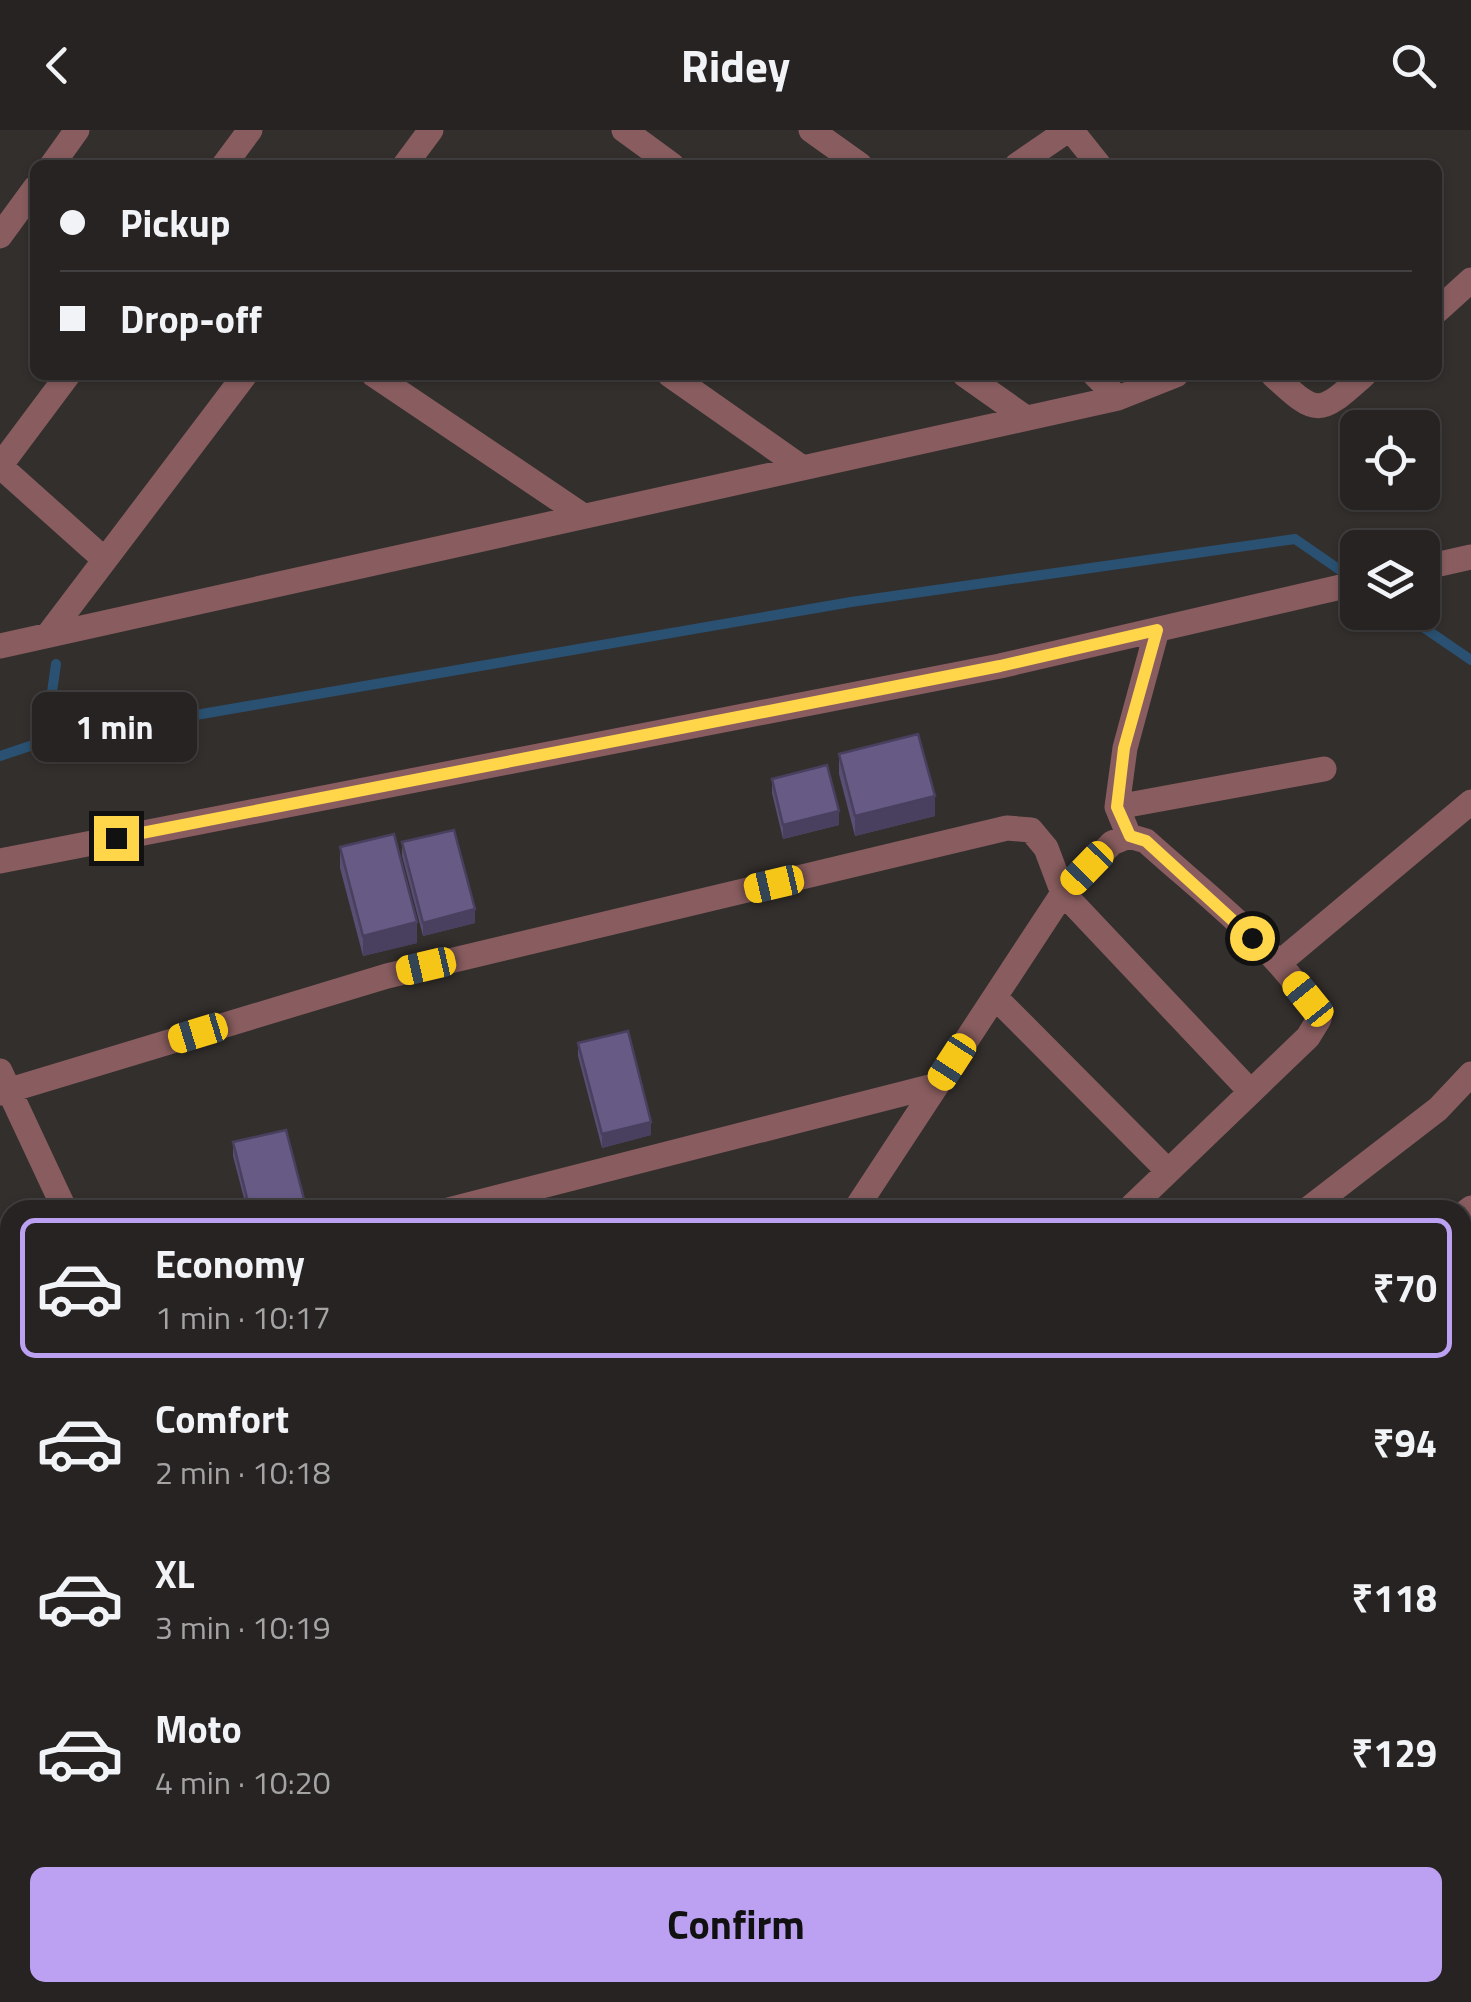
<!DOCTYPE html>
<html lang="en">
<head>
<meta charset="utf-8">
<style>
  body { margin:0; font-family:"Titillium Web",sans-serif; background:#322f2f; color:#f1f3f6; height:100vh; display:flex; flex-direction:column; font-size:38px; white-space:nowrap }
  * { box-sizing:border-box; margin:0 }
  p { font-size:32px; color:#a4a4a5 }
  .icon { flex:none; width:55px; height:55px; fill:none; stroke:currentColor; stroke-width:2; stroke-linecap:round; stroke-linejoin:round }
  .map { position:relative; flex:1; overflow:hidden }
  .side { position:absolute; left:0px; top:1070px; width:1472px; height:802px; display:flex; flex-direction:column; background:#262322; border-radius:30px 30px 0 0; box-shadow:0 2px 8px #0004,0 0 0 2px #424040 }
  .side>* { flex:none }
  .banner { position:absolute; left:30px; top:30px; width:1412px; height:220px; border-radius:15px; box-shadow:0 2px 8px #0004,0 0 0 2px #424040; display:grid; align-content:center; height:220px; padding:0 30px; background:#262322 }
  .controls { position:absolute; left:1340px; top:280px; display:grid; gap:20px }
  .controls a { display:grid; place-items:center; width:100px; height:100px; border-radius:15px; background:#262322; box-shadow:0 2px 8px #0004,0 0 0 2px #424040; font-size:50px }
  .end { position:absolute; width:45px; height:45px; margin:-22px; border:12px solid #ffd54a; background:#111; box-shadow:0 0 0 5px #111 }
  .from { border-radius:50% }
  .bubble { position:absolute; height:70px; border-radius:15px; background:#262322; box-shadow:0 2px 8px #0004,0 0 0 2px #424040; font-size:32px; font-weight:700; line-height:70px; text-align:center }
  .car { position:absolute; width:30px; height:60px; margin:-30px -15px; border-radius:12px; box-shadow:0 0 8px 2px #0007; background:linear-gradient(#f5c518 24%,#345 0 40%,#f5c518 0 76%,#345 0 86%,#f5c518 0) }
  .banner b { display:flex; align-items:center; gap:35px; height:95px; font-size:38px }
  .banner b+b { border-top:2px solid #424040 }
  .banner i { width:25px; height:25px; background:#f1f3f6 }
  ul { padding:18px 0 0; list-style:none }
  li { display:flex; align-items:center; gap:30px; height:140px; margin:0 20px 15px; padding:0 10px; border:5px solid transparent; border-radius:15px }
  li div { flex:1 }
  li b { display:block; font-size:38px }
  li em { font-style:normal; font-weight:700 }
  li.on { border-color:#bca0f2 }
  li>.icon { width:90px; height:90px; stroke-width:1.5 }
  .button { display:flex; gap:20px; margin-top:auto; padding:20px 30px }
  .button a { flex:1; height:115px; border-radius:15px; background:#bca0f2; color:#111; font-size:40px; font-weight:700; line-height:115px; text-align:center }
  header { display:flex; justify-content:space-between; align-items:center; height:130px; padding:0 30px; background:#262322; font-size:45px; font-weight:700 }
  .map>svg:first-child { display:block }
  .lines { fill:none; stroke-linecap:round; stroke-linejoin:round }
  .stream { stroke:#2a5171; stroke-width:10 }
  .minor { stroke:#895d5f; stroke-width:25 }
  .wall { fill:#594e73 }
  .shaded-wall { fill:#48405e }
  .building { fill:#675b86; stroke:#48405e; stroke-width:2.5 }
  .route { stroke:#ffd54a; stroke-width:12 }
</style>
</head>
<body>
<header><svg class="icon" aria-label="back" viewBox="0 0 24 24"><path d="M15 5l-7 7 7 7"/></svg>Ridey<svg class="icon" aria-label="search" viewBox="0 0 24 24"><circle cx="10" cy="10" r="6"/><path d="M15 15l6 6"/></svg></header>
<div class="map">
<svg width="1471" height="1872" viewBox="0 0 1471 1872">
  <rect width="100%" height="100%" fill="#332f2d"/>
  <g class="lines">
    <path class="stream" d="M1401,482L1471,530
      M45,611L56,534
      M0,626L45,611L851,472L1295,409L1353,449"/>
    <path class="minor" d="M624,0L672,35
      M811,0L860,35
      M1071,0L1099,35
      M52,35L77,0
      M224,35L250,0
      M405,35L431,0
      M1017,35L1068,0
      M0,106L35,58
      M1438,180L1471,150
      M374,245L582,385
      M670,245L801,337
      M965,245L1026,288
      M1095,245L1118,268
      M1273,245C1318,287 1319,285 1364,245
      M0,336L105,430
      M0,336L68,245
      M1422,438L1471,427
      M48,505L245,245
      M0,516L1118,268L1176,245
      M1117,677L1324,639
      M1129,706L1117,677L1125,618L1157,500
      M0,731L1000,536L1358,453
      M1279,833L1471,672
      M995,867L1168,1041
      M0,941L65,1080
      M0,963L387,846L1007,698L1031,700L1046,718L1063,763L1251,962
      M448,1080L937,955
      M855,1080L1063,763L1112,713L1129,706L1146,711C1202,762 1284,823 1319,889L1308,907L1128,1080
      M1307,1080L1438,979L1471,944
      M1462,1085L1471,1078
      M0,1194L10,1192
      M1462,1249L1471,1246
      M0,1369L10,1367
      M1462,1395L1471,1401
      M0,1497L10,1488
      M1462,1536L1471,1525
      M0,1792L10,1788
      M695,1862L694,1866L706,1872
      M1150,1862L1160,1872
      M435,1872L442,1862
      M658,1872L665,1862
      M902,1872L909,1862
      M1081,1872L1087,1862"/>
  </g>
  <path class="wall" d="M839,624L935,686L855,706L839,644Z
    M772,649L839,695L783,709L772,663Z
    M402,712L475,793L423,806L402,726Z
    M340,717L417,813L363,826L340,738Z
    M578,913L651,1005L602,1018L578,926Z
    M233,1012L306,1080H247L233,1026Z"/>
  <path class="shaded-wall" d="M935,666V686L855,706V686Z
    M839,681V695L783,709V695Z
    M475,779V793L423,806V793Z
    M417,792V813L363,826V806Z
    M651,992V1005L602,1018V1004Z"/>
  <path class="building" d="M918,604L935,666L855,686L839,624Z
    M827,635L839,681L783,695L772,649Z
    M454,700L475,779L423,793L402,712Z
    M394,704L417,792L363,806L340,717Z
    M628,901L651,992L602,1004L578,913Z
    M286,1000L306,1077L292,1080H250L233,1012Z"/>
  <g class="lines">
    <path class="route" d="M116,708L1000,536L1157,500L1124,618L1117,677L1130,706L1146,711L1252,808"/>
  </g>
</svg>
<div class="controls">
<a><svg class="icon" aria-label="locate" viewBox="0 0 24 24"><circle cx="12" cy="12" r="6"/><path d="M12 2v4M12 18v4M2 12h4M18 12h4"/></svg></a>
<a><svg class="icon" aria-label="layers" viewBox="0 0 24 24"><path d="M12 4l9 5-9 5-9-5zM3 14l9 5 9-5"/></svg></a>
</div>
<i class="end from" style="left:1252px;top:808px"></i>
<i class="end" style="left:116px;top:708px"></i>
<div class="bubble" style="left:32px;top:562px;width:165px">1 min</div>
<i class="car" style="left:1087px;top:738px;rotate:224deg"></i>
<i class="car" style="left:774px;top:754px;rotate:257deg"></i>
<i class="car" style="left:426px;top:836px;rotate:257deg"></i>
<i class="car" style="left:1308px;top:869px;rotate:321deg"></i>
<i class="car" style="left:198px;top:903px;rotate:253deg"></i>
<i class="car" style="left:952px;top:932px;rotate:213deg"></i>
<div class="banner">
<b><i class="from"></i>Pickup</b>
<b><i></i>Drop-off</b>
</div>
<section class="side">
<ul>
<li class="on"><svg class="icon" aria-label="car" viewBox="0 0 24 24"><path d="M5 17H2v-5l4-1 3-4h7l3 4 3 1v5h-3M9 17h6M6 11h13"/><circle cx="7" cy="17" r="2"/><circle cx="17" cy="17" r="2"/></svg><div><b>Economy</b><p>1 min · 10:17</p></div><em>₹70</em></li>
<li><svg class="icon" aria-label="car" viewBox="0 0 24 24"><path d="M5 17H2v-5l4-1 3-4h7l3 4 3 1v5h-3M9 17h6M6 11h13"/><circle cx="7" cy="17" r="2"/><circle cx="17" cy="17" r="2"/></svg><div><b>Comfort</b><p>2 min · 10:18</p></div><em>₹94</em></li>
<li><svg class="icon" aria-label="car" viewBox="0 0 24 24"><path d="M5 17H2v-5l4-1 3-4h7l3 4 3 1v5h-3M9 17h6M6 11h13"/><circle cx="7" cy="17" r="2"/><circle cx="17" cy="17" r="2"/></svg><div><b>XL</b><p>3 min · 10:19</p></div><em>₹118</em></li>
<li><svg class="icon" aria-label="car" viewBox="0 0 24 24"><path d="M5 17H2v-5l4-1 3-4h7l3 4 3 1v5h-3M9 17h6M6 11h13"/><circle cx="7" cy="17" r="2"/><circle cx="17" cy="17" r="2"/></svg><div><b>Moto</b><p>4 min · 10:20</p></div><em>₹129</em></li>
</ul>
<div class="button"><a>Confirm</a></div>
</section>
</div>
</body>
</html>
